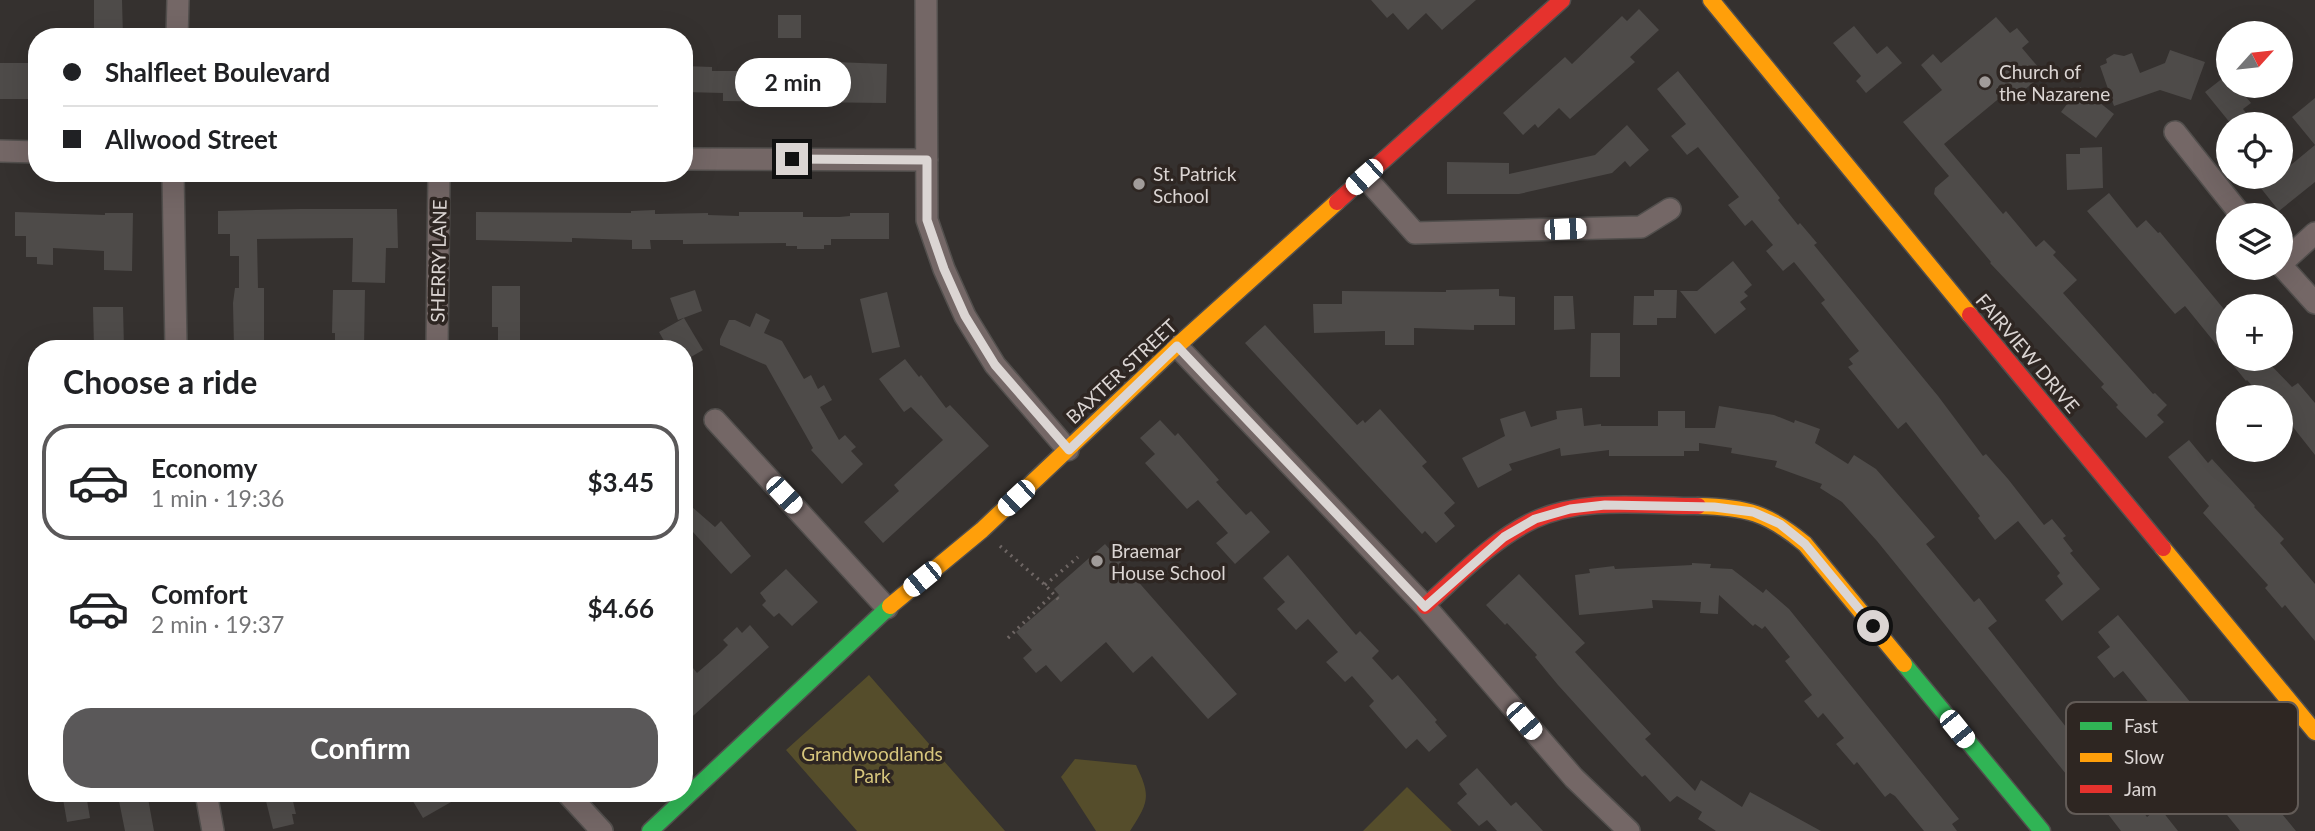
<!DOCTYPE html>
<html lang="en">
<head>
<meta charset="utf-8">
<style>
  body { margin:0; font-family:Lato,sans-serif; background:#f6f6f6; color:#202124; height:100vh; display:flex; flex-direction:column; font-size:26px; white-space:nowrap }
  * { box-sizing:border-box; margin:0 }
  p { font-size:23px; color:#757577 }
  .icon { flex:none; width:38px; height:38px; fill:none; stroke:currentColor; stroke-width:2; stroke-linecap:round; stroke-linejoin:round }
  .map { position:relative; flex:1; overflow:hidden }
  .details { position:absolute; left:28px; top:340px; width:665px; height:462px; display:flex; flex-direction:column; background:#fff; border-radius:28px; box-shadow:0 7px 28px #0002 }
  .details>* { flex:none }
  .guide { position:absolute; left:28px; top:28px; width:665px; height:154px; border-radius:28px; box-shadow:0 7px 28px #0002; display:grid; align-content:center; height:154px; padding:0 35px; background:#fff }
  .needle { width:46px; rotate:63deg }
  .fabs { position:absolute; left:2216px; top:21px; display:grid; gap:14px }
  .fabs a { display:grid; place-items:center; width:77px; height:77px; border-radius:50%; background:#fff; box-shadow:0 7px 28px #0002; font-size:35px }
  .end { position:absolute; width:32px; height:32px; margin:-16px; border:9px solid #dbd5d3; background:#111; box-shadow:0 0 0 4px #111 }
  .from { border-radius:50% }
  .bubble { position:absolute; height:49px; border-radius:24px; background:#fff; box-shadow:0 7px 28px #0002; font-size:23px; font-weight:700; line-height:49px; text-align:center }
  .car { position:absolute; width:21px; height:42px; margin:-21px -10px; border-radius:9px; box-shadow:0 0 5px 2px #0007; background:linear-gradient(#fff 24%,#345 0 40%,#fff 0 76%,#345 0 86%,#fff 0) }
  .guide b { display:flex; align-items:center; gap:24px; height:66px; font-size:26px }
  .guide b+b { border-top:2px solid #e0e0e0 }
  .guide i { width:18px; height:18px; background:#202124 }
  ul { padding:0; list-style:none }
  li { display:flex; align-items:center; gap:21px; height:116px; margin:0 14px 10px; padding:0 21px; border:4px solid transparent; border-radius:28px }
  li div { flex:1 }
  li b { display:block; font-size:26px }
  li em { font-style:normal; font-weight:700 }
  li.selected { border-color:#5a5859 }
  li>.icon { width:63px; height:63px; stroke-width:1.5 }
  h2 { padding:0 35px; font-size:32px; line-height:84px }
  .cta { display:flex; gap:14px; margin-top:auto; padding:14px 35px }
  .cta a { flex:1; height:80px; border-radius:28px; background:#5a5859; color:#fff; font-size:28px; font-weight:700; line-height:80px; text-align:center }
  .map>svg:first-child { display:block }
  .green { fill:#554d2b }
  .building { fill:#4e4b49 }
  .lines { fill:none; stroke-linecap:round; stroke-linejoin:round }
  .street-casing { stroke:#524f4d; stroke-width:24 }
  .fast-casing { stroke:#524f4d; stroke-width:19 }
  .slow-casing { stroke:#524f4d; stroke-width:19 }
  .jam-casing { stroke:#524f4d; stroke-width:19 }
  .path { stroke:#6f6765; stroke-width:3.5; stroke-dasharray:2 5; stroke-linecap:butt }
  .street { stroke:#746766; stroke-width:21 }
  .fast { stroke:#30b455; stroke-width:16 }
  .slow { stroke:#ff9f0a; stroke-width:16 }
  .jam { stroke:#e5322d; stroke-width:16 }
  .route { stroke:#dbd5d3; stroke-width:9 }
  .poi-dot { fill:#a19c9a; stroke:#2e2622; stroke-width:2.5 }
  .labels { text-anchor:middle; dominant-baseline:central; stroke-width:7; stroke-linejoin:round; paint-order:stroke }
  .poi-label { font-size:19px; fill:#dbd5d3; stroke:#2e2622; text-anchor:start }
  .street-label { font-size:19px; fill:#dbd5d3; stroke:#2e2622 }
  .park-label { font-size:19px; fill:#d7c67d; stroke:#2e2622 }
  .key { fill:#2e2622; stroke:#625b57; stroke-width:2 }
  .key-label { font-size:19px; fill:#dbd5d3 }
</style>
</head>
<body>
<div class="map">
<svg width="2315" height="831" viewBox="0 0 2315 831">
  <rect width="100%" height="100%" fill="#35312f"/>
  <path class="green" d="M869,675L1005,831H857L786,750Z
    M1075,759L1136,765C1151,796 1149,802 1130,831H1096L1061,777Z
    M1407,787L1452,831H1363Z"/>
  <path class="building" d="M94,0H122L123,37H94Z
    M1371,0H1476L1442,30L1426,13L1408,30L1393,13L1387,18Z
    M1639,9L1659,30L1630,57L1635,62L1570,119L1559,108L1538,128L1535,124L1523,135L1503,113L1565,57L1572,64L1622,16L1627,21Z
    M778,15H801V38H778Z
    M1996,17L2010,33L2017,28L2029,42L2022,48L2044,74L2008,103L2002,96L1944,144L2003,214L2006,211L2036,247L2044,240L2056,252L2053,255L2077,280L2063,293L2153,394L2155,393L2167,405L2157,415L2164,422L2146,438L2116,407L2118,405L2101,387L2104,384L1990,263L1991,262L1934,194L1935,188L1949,176L1903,122L1942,90L1921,65L1933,54L1941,63Z
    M1854,26L1877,54L1887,46L1902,63L1866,93L1856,81L1861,76L1833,43Z
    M2170,50L2205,62L2191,100L2160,90L2114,106L2100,66L2107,63L2106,59L2114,54L2124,56L2132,53L2140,73L2165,63Z
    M775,59L776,71L806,70V65H835V62L887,64L886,103L723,101V93L684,92V66L712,67V71H750V60Z
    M0,63H32L33,99H0Z
    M1678,71L1761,174L1780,198L1778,200L1798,225L1800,223L1817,243L1814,245L1938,396L1983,456L1986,454L2008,479L2044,525L2052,519L2066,536L2063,538L2073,551L2070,553L2100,589L2062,621L2045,600L2063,584L2057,576L2060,573L2018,521L1995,540L1978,518L1980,516L1906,422L1898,429L1848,367L1853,364L1849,359L1859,351L1821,303L1825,300L1794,262L1783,271L1766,251L1773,245L1752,220L1745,226L1728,205L1739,197L1698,147L1687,155L1671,136L1686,124L1657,89Z
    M2228,74V86H2237L2251,103L2243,109L2255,124H2231L2205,92Z
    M2080,87L2114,114L2096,138L2061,112Z
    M2315,98V145L2292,117Z
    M1627,125L1649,150L1630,167L1625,161L1612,173L1519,194H1447V162L1509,163V174L1595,155Z
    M2315,145V182L2279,211L2252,177H2280V174Z
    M2102,147L2103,188L2067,190L2066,154H2080V148Z
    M2109,193L2137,228L2146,220L2158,233L2160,232L2228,314V359H2265L2292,387L2298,383L2315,403V455L2289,422L2280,430V397H2262L2247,380L2246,381L2185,306L2175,314L2087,211Z
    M300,209H397L398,248H386L385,283L352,282L353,238L257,239L258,288H264V348H234L233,303L235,288H239V256H230V234H218V211Z
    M655,210V214L708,213V215L739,216V212H803V217H839L850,216V213H889V239H831V245H824V249H797V246H786V243L683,244V240H650L651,249H632V240L572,238V242L476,240V212L631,213V211Z
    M15,212L105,215V213H133L132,271L104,270V251L53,248V265L37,264V257H26V236H15Z
    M1733,261L1752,285L1744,292L1748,296L1740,302L1746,309L1715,334L1680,291H1697Z
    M492,286H520V348H498V327H492Z
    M1499,289V296L1515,297V325H1474V330L1414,328V345H1385V331L1314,333L1313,304H1342V291L1446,292V290Z
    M333,290H365L364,348H335V333H332Z
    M695,290L702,311L678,320L670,298Z
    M1654,290H1677L1676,318H1657V325H1633L1634,296H1654Z
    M887,292L900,347L872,353L860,299Z
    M1554,296H1573L1575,329L1554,330Z
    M93,307H123L124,348H94Z
    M756,313L770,320L764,333L782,341L804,379L811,375L818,389L824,385L832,400L820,407L839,440L845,435L856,447L851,451L863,464L842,484L811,450L813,448L766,365L720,345V339L729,320H735L750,327Z
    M684,318L703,350L684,361V348H668L659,332Z
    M1265,325L1357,425L1363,420L1365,423L1380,409L1427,462L1422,466L1455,503L1444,513L1455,526L1436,543L1425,531L1422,534L1245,343Z
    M1591,333H1620V377H1590Z
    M905,359L919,377L921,375L946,408L950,405L989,446L883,543L864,522L899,491L894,485L943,440L911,407L904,412L879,379Z
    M1719,406L1774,415L1794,423L1795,420L1820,429L1815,443L1848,464L1854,455L1876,469L1935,537L1926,544L1974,602L1979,598L1997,621L1988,628L2070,732L2084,721L2099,740L2091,746L2147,817L2159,807L2178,831H2121L2098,801L2092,806L1877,541L1842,502L1820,488L1822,484L1775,467L1777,461L1731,453L1732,448L1699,443V451H1684V456H1609V450L1561,456L1560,448L1509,464L1512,470L1478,488L1462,458L1505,436L1500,419L1525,411L1531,427L1557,419L1556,411L1582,408L1584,426L1601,424V426H1658V411H1685V428H1715Z
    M1160,420L1175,436L1178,433L1219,480L1216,482L1246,515L1251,511L1270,532L1235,564L1216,543L1228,533L1198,500L1187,509L1145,463L1155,454L1140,438Z
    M2189,440L2208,463L2212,459L2255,506L2254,507L2284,539L2280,543L2315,584V641L2285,605L2282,608L2265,588L2268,585L2203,513L2209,506L2168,457Z
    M684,500L715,527L721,521L751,556L731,574L693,532L684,543Z
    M1105,544L1237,694L1208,719L1152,656L1133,673L1106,642L1061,682L1046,665L1036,673L1023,658L1032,650L1016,632L1059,595L1054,589Z
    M1288,555L1356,635L1360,631L1379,651L1372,658L1392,680L1398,675L1437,720L1435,722L1447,736L1429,752L1417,739L1406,749L1369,706L1374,701L1352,676L1345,682L1326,662L1338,652L1308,619L1296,630L1277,609L1285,602L1263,578Z
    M1692,563L1711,564L1710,568L1732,569L1763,593L1766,589L1789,609L1959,819L1952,824L1957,831H1924L1895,796L1890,793L1885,797L1857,762L1854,765L1836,744L1844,738L1823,713L1818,718L1804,701L1812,695L1785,661L1790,657L1765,626L1762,629L1755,624L1753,626L1719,595L1718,614L1700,613L1701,602L1652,600L1653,608L1579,615L1575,575L1590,573L1589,569L1614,566L1615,569L1692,565Z
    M786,569L818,602L792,626L779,613L774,617L762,605L766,601L760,593Z
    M1519,574L1585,643L1575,652L1651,734L1645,739L1695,791L1701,780L1742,807L1750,792L1821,831H1716L1698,819L1702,812L1677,796L1670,802L1645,775L1642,777L1627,761L1558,685L1535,657L1537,655L1507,623L1505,625L1486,605Z
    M2118,615L2182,692L2296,831H2240L2219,805L2225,800L2189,754L2182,760L2164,737L2172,731L2123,671L2114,678L2097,657L2110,647L2098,632Z
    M750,625L769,647L684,724V676L693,668L697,673L720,653L728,645L723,640L737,627L742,633Z
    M1477,768L1511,806L1516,802L1543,831H1497L1487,820L1479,826L1457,803L1467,794L1459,784Z
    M136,793H147L154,831H125L118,796Z
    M264,793H291L296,814H292L294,824L273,829Z
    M408,793H467L423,818Z
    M86,794L90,818L67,822L63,799Z"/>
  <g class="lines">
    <g class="street-casing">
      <path id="street" d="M926,0L927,220L944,269L965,316L995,365L1068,450
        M177,37L178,0
        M2175,132L2241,215
        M0,151L37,152
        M684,159L927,160
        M173,173L176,348
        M1365,177L1415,233L1641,227L1670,209
        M2280,264L2315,303
        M2281,264L2315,233
        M1177,346L1425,606L1574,778L1629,831
        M437,348L439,173
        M715,420L887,608
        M206,793L213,831
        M567,793L602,831"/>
    </g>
    <g class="fast-casing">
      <path id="fast" d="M1904,664L2042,831
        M650,831L890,606"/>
    </g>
    <g class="slow-casing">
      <path id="slow" d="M1711,0L1970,315
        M1698,506C1746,507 1768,513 1805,544L1904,664
        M2163,548L2315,732
        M890,606L982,530L1177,346L1337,202"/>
    </g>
    <g class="jam-casing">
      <path id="jam" d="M1337,202L1562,0
        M1970,315L2163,548
        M1425,606C1459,576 1492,540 1534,520C1584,497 1644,506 1698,506"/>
    </g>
    <path class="path" d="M1000,546L1045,585L1060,601
      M1045,585L1078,557
      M1008,638L1053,594"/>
    <use href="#street" class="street"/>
    <use href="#fast" class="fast"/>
    <use href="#slow" class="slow"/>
    <use href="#jam" class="jam"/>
  </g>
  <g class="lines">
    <path class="route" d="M792,159L927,160V220L944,269L965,316L995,365L1069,450L1177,346L1425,607L1504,537L1535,519L1570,509L1605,505L1714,507L1753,512L1780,524L1805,544L1873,626"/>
  </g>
  <g class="poi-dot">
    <circle cx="1985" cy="82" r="7"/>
    <circle cx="1139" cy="184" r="7"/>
    <circle cx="1097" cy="561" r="7"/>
  </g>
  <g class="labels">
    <g class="poi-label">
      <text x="1999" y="71">Church of<tspan x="1999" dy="22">the Nazarene</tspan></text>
      <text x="1153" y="173">St. Patrick<tspan x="1153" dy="22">School</tspan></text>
      <text x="1111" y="550">Braemar<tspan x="1111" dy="22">House School</tspan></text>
    </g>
    <g class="street-label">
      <text transform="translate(438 261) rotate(-89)">SHERRY LANE</text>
      <text transform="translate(2028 353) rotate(50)">FAIRVIEW DRIVE</text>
      <text transform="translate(1121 371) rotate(-43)">BAXTER STREET</text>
    </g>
    <g class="park-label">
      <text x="872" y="753">Grandwoodlands<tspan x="872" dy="22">Park</tspan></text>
    </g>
  </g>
  <rect x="2066" y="702" width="232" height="112" rx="10" class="key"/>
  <rect x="2080" y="722" width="32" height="8" fill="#30b455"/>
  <rect x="2080" y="753" width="32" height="9" fill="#ff9f0a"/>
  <rect x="2080" y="785" width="32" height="8" fill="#e5322d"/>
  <g class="key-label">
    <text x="2124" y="733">Fast</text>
    <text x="2124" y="764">Slow</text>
    <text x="2124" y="796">Jam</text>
  </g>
</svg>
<div class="fabs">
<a><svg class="needle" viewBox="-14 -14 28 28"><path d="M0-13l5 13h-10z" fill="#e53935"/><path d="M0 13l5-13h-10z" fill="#757577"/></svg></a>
<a><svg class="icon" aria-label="locate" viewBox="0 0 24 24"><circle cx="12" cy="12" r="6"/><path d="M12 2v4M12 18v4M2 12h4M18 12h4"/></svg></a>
<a><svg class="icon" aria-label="layers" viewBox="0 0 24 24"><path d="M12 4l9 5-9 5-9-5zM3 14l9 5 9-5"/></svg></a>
<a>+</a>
<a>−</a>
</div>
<i class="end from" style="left:1873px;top:626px"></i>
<i class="end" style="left:792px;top:159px"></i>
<div class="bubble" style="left:735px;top:58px;width:116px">2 min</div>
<i class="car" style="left:1364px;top:177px;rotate:228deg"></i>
<i class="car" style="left:1565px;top:229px;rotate:88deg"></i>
<i class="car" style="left:784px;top:495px;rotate:137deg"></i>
<i class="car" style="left:1016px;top:498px;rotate:227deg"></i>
<i class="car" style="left:922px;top:579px;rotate:231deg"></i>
<i class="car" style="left:1524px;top:721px;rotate:139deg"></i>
<i class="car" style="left:1957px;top:729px;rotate:141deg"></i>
<div class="guide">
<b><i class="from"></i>Shalfleet Boulevard</b>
<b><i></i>Allwood Street</b>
</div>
<section class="details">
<h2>Choose a ride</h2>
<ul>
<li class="selected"><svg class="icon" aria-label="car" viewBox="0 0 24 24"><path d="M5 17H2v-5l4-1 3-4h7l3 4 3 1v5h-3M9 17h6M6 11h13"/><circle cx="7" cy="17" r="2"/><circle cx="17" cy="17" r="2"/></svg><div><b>Economy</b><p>1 min · 19:36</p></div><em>$3.45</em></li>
<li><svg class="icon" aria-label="car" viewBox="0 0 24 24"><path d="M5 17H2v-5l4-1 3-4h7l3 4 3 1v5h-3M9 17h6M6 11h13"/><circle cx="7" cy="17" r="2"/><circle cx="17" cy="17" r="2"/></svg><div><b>Comfort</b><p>2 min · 19:37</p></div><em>$4.66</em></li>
</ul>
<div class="cta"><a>Confirm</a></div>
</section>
</div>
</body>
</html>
